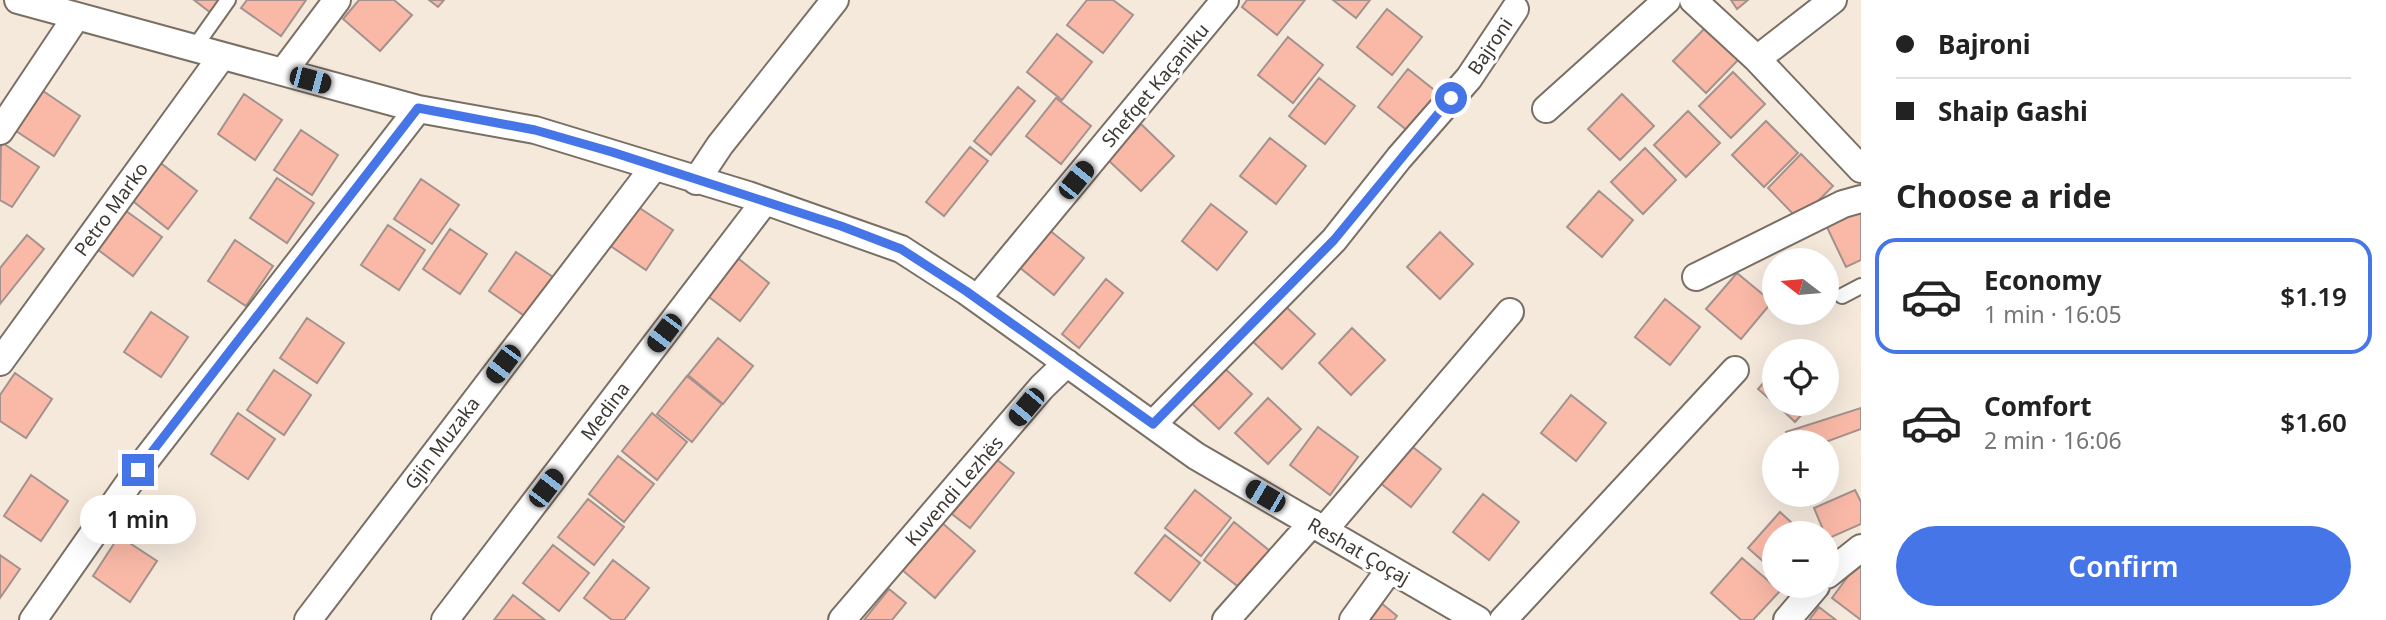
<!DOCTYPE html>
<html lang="en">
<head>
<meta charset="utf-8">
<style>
  body { margin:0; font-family:"Noto Sans",sans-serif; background:#f2f2f2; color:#222; height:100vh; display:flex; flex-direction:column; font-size:26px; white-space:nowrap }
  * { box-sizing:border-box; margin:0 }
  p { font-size:23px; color:#767676 }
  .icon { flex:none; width:38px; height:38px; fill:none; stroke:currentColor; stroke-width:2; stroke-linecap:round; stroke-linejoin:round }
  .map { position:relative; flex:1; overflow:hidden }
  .sheet { display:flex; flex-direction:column; background:#fff; width:525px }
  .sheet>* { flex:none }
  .hud { display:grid; align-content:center; height:154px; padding:0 35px; background:#fff }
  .needle { width:46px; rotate:286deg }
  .buttons { position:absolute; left:1762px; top:248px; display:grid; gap:14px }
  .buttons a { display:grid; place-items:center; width:77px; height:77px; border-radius:50%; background:#fff; box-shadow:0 7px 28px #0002; font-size:35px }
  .end { position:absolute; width:32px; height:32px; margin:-16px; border:9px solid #4575e6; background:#fff; box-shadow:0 0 0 4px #fff }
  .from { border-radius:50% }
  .bubble { position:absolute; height:49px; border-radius:24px; background:#fff; box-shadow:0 7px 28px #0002; font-size:23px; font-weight:600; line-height:49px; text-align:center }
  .car { position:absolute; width:21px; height:42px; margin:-21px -10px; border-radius:9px; box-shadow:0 0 5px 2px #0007; background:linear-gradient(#222 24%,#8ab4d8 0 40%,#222 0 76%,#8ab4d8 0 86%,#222 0) }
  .hud b { display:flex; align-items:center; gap:24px; height:66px; font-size:26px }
  .hud b+b { border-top:2px solid #e0e0e0 }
  .hud i { width:18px; height:18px; background:#222 }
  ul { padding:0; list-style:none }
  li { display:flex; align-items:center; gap:21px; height:116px; margin:0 14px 10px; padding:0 21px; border:4px solid transparent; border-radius:21px }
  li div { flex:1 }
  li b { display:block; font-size:26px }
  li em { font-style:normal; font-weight:600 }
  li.selected { border-color:#4575e6 }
  li>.icon { width:63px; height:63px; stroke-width:1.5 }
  h2 { padding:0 35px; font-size:32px; line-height:84px }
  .action { display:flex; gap:14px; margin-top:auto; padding:14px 35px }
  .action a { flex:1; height:80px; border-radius:42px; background:#4575e6; color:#fff; font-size:28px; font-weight:600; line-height:80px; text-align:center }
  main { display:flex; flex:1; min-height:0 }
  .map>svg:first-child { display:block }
  .building { fill:#fab9a7; stroke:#a3928d; stroke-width:2 }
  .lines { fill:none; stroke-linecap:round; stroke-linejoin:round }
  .lane-casing { stroke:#7a6f64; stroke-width:18 }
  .street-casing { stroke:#7a6f64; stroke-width:30 }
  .lane { stroke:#fff; stroke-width:14 }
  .street { stroke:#fff; stroke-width:26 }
  .route { stroke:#4575e6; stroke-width:9 }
  .labels { text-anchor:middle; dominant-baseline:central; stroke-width:6; stroke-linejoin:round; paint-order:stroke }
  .street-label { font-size:19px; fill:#3d3833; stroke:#fff }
</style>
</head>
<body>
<main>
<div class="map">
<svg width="1861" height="620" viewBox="0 0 1861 620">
  <rect width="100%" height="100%" fill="#f5e9dc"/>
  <path class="building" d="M194,0H220L211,13Z
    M247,0H306L281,36L241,8Z
    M359,0H394L412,15L380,51L343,19Z
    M429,0H444L438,7Z
    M1087,0H1113L1133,15L1103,53L1067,25Z
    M1247,0H1305L1277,35L1242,7Z
    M1333,0H1370L1356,18Z
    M1731,0H1748L1737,9Z
    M1387,9L1422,37L1392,75L1357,47Z
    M1707,26L1740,58L1706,93L1673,61Z
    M1057,34L1092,62L1062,100L1027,72Z
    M1288,37L1323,65L1293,103L1258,75Z
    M1408,69L1443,97L1413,135L1378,107Z
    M1733,72L1765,104L1731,138L1699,106Z
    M1319,78L1355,106L1325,144L1289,116Z
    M1018,87L1035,101L991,155L974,141Z
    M43,91L80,116L54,156L16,131Z
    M244,94L282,120L255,160L218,134Z
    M1622,94L1654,126L1620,160L1588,129Z
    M1056,98L1091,126L1061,164L1026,136Z
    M1688,111L1720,143L1686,177L1654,145Z
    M1766,121L1798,153L1764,187L1732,155Z
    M1141,124L1174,156L1141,191L1108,160Z
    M301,130L338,155L312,195L274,170Z
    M1270,138L1306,166L1276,204L1240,176Z
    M1,142L39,167L12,207L0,200Z
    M970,147L988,161L944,216L926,202Z
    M1645,148L1676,180L1643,214L1611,182Z
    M1801,154L1833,186L1799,220L1768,188Z
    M158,161L197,191L168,229L129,198Z
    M277,178L314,203L287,243L250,218Z
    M421,179L459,205L432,244L394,219Z
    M1599,191L1633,220L1602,257L1567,227Z
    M1211,204L1247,232L1217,270L1182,241Z
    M635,205L673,230L646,270L609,245Z
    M1861,206V260L1846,267L1825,223Z
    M122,208L162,237L133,276L93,246Z
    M388,225L425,250L399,290L361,265Z
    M450,229L487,254L460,294L423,269Z
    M1048,229L1084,258L1054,295L1019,267Z
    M1440,232L1473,264L1440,299L1407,267Z
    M27,235L44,249L0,304V268Z
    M235,240L273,266L246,306L208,281Z
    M516,252L553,277L526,317L489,291Z
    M734,255L769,283L740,321L704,293Z
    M1737,273L1772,302L1741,339L1706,309Z
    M1106,279L1123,293L1079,348L1062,334Z
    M1665,299L1700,327L1670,365L1635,337Z
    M1282,303L1315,334L1282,369L1249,338Z
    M151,312L188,337L161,377L124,352Z
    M307,318L344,343L317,383L280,358Z
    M1352,328L1385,360L1351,395L1319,363Z
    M718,338L753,366L723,404L688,375Z
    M1219,363L1252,394L1219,429L1186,398Z
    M274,370L311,395L284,435L247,410Z
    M1774,371V403L1758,389Z
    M15,373L52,399L26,438L0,421V395Z
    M687,376L722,404L692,442L657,414Z
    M1571,395L1606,423L1576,461L1541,433Z
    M1268,398L1301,429L1268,464L1235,433Z
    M1776,404H1811L1795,422Z
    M1861,408V429L1823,443H1789L1786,432Z
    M238,413L275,439L248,479L211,454Z
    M652,413L687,442L657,480L622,451Z
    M1318,427L1358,457L1330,495L1290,465Z
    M1405,441L1441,469L1411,507L1375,479Z
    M618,456L654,484L624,522L589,494Z
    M996,459L1014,473L970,528L952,514Z
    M31,475L68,501L41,541L4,516Z
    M1195,490L1231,518L1201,556L1165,528Z
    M1855,490L1861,502V524L1827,539L1814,508Z
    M1483,494L1519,522L1489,560L1453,532Z
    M588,499L624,527L594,565L558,537Z
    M1780,512L1804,534H1774V571L1748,548Z
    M941,522L975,551L935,598L901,569Z
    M1234,522L1270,551L1240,588L1204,560Z
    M1165,535L1200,563L1170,601L1135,573Z
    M119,536L157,561L130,602L93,576Z
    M553,545L589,573L559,611L523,583Z
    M0,555L20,569L0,598Z
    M1742,558L1780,591L1753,620H1741L1711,593Z
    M613,560L649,588L624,620H612L584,598Z
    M1860,560H1861V620L1832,598Z
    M889,589L906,603L892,620H864Z
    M513,595L545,620H494Z
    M1380,602L1397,616L1394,620H1365Z
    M1819,607L1836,620H1809Z"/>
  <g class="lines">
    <g class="lane-casing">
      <path id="lane" d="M194,48L228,0
        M1842,296L1861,286"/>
    </g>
    <g class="street-casing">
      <path id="street" d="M18,0L418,109L535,130L748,195L901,249L966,291L1196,456L1478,620
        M1693,0L1757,59L1861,169
        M1757,59L1833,0
        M283,72L337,0
        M1546,109L1667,0
        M0,131L76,17
        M696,181L720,145L835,0
        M1696,277L1843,204L1861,199
        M977,299L1225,0
        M0,362L222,56
        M1153,424L1334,240L1399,158L1469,78L1515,9
        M1324,530L1510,312
        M1827,575L1861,548
        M33,620L138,470L418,109
        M308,620L654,167
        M445,620L765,201
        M842,620L1042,387L1067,363
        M1226,620L1312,523
        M1353,620L1390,569
        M1503,620L1735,370
        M1787,620L1816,586"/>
    </g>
    <use href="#lane" class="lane"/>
    <use href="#street" class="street"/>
  </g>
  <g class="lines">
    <path class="route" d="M138,470L418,108L535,130L612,152L841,226L901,249L966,291L1153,424L1334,240L1451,98"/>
  </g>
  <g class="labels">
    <g class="street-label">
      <text transform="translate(1490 46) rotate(-56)">Bajroni</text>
      <text transform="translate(1155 85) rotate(-50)">Shefqet Kaçaniku</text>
      <text transform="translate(111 209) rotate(-54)">Petro Marko</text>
      <text transform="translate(605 411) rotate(-53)">Medina</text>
      <text transform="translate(442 443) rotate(-53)">Gjin Muzaka</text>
      <text transform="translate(954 491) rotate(-49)">Kuvendi Lezhës</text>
      <text transform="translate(1359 551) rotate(30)">Reshat Çoçaj</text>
    </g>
  </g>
</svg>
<div class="buttons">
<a><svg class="needle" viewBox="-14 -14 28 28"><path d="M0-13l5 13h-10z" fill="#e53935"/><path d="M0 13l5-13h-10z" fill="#767676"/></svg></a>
<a><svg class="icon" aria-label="locate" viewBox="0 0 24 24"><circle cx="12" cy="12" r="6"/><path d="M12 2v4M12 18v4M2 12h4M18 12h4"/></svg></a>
<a>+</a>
<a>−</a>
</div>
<i class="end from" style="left:1451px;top:98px"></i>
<i class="end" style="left:138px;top:470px"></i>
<div class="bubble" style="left:80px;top:495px;width:116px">1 min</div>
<i class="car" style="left:310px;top:80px;rotate:105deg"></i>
<i class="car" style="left:1076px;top:180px;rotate:39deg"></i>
<i class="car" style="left:664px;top:333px;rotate:217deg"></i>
<i class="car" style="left:503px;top:364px;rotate:217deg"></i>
<i class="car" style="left:1026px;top:407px;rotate:220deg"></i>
<i class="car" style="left:546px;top:488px;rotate:37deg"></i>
<i class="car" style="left:1265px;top:496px;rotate:300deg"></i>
</div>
<section class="sheet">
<div class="hud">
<b><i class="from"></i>Bajroni</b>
<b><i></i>Shaip Gashi</b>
</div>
<h2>Choose a ride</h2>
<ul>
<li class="selected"><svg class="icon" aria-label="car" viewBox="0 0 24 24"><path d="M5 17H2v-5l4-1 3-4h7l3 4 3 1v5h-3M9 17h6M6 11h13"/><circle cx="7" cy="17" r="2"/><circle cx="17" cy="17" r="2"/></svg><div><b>Economy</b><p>1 min · 16:05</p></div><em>$1.19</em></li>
<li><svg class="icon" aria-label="car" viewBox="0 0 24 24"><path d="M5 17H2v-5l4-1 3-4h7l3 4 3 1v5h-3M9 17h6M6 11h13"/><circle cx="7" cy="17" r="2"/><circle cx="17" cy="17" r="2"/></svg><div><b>Comfort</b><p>2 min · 16:06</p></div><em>$1.60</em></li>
</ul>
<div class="action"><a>Confirm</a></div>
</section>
</main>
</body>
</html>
